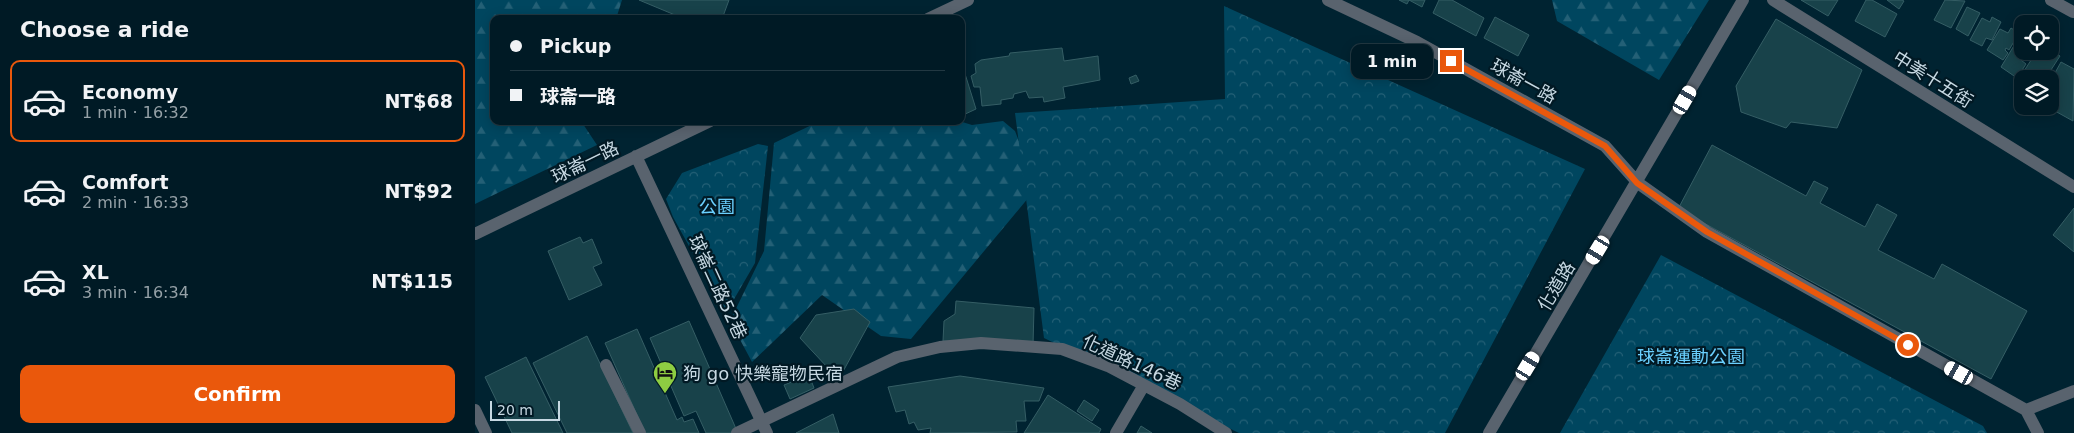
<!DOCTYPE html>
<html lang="en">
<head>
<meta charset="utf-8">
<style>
  body { margin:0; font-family:"DejaVu Sans","Noto Sans TC",sans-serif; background:#0e2732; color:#f1f3f6; height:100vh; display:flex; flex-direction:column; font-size:19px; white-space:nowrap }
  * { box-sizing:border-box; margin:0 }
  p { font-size:16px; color:#95a1a7 }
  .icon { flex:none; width:28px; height:28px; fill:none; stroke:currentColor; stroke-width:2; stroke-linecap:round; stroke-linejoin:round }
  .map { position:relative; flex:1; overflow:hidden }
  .side { display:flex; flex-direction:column; background:#001a25; width:475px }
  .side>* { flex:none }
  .guide { position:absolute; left:15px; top:15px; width:475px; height:110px; border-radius:10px; box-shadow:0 2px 12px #0003,0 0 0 1px #223842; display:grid; align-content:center; height:110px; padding:0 20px; background:#001a25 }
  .tools { position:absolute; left:1539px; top:15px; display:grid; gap:10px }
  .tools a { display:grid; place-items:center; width:45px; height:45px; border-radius:10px; background:#001a25; box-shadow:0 2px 12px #0003,0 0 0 1px #223842; font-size:25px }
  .scale { position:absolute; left:15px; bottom:12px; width:70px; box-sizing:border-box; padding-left:5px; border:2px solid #c6d8e2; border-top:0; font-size:14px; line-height:18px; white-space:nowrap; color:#c6d8e2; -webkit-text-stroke:4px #011924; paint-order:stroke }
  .end { position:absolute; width:22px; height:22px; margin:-11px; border:6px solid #ea580c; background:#fff; box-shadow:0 0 0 2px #fff }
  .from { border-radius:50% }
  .bubble { position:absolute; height:35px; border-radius:10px; background:#001a25; box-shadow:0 2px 12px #0003,0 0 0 1px #223842; font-size:16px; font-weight:700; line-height:35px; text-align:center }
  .car { position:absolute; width:15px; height:30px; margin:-15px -8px; border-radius:6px; box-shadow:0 0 4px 1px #0007; background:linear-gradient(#fff 24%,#345 0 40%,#fff 0 76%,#345 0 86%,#fff 0) }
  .guide b { display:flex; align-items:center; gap:18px; height:48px; font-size:19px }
  .guide b+b { border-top:1px solid #223842 }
  .guide i { width:12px; height:12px; background:#f1f3f6 }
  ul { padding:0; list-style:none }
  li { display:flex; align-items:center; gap:15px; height:82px; margin:0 10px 8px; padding:0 10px; border:2px solid transparent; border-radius:10px }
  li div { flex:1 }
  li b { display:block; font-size:19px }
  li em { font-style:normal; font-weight:700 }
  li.active { border-color:#ea580c }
  li>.icon { width:45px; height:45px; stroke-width:1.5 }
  h2 { padding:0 20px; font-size:22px; line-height:60px }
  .cta { display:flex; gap:10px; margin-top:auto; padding:10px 20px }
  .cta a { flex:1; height:58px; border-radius:10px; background:#ea580c; color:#fff; font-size:20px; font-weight:700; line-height:58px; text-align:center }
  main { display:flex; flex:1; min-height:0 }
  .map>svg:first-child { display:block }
  .forest { fill:url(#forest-firs) }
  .park { fill:url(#park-crowns) }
  .building { fill:#18424a; stroke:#355e65 }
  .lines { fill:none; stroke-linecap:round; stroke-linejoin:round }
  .minor { stroke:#59636e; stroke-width:12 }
  .route { stroke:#ea580c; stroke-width:6 }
  .labels { text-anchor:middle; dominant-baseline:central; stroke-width:4.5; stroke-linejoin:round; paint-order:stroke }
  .street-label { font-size:18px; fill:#c6d8e2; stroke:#011924 }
  .park-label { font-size:18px; fill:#6ad0fe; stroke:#011924 }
  .poi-label { font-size:18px; fill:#c6d8e2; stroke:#011924; text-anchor:start }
</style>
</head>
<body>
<main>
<section class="side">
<h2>Choose a ride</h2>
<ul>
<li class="active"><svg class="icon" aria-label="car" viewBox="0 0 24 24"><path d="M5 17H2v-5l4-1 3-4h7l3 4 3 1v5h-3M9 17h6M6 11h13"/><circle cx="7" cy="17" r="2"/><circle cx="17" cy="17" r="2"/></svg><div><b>Economy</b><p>1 min · 16:32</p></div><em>NT$68</em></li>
<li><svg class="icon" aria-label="car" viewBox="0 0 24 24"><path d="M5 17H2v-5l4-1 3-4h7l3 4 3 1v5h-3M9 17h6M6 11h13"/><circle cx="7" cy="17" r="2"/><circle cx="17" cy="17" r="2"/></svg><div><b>Comfort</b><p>2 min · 16:33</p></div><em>NT$92</em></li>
<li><svg class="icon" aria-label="car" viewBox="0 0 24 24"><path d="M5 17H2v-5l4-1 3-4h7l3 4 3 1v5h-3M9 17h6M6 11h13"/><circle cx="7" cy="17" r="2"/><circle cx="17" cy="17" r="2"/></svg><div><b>XL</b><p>3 min · 16:34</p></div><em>NT$115</em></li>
</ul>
<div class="cta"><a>Confirm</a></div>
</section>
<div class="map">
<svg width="1599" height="433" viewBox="0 0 1599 433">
  <defs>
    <pattern id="forest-firs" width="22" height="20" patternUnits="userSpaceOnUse" patternTransform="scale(1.25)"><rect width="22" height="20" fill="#00465f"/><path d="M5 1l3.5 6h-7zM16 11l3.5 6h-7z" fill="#246076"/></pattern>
    <pattern id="park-crowns" width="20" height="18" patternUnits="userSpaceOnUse" patternTransform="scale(1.25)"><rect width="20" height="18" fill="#00465f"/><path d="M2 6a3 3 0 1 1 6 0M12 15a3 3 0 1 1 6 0" fill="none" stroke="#246076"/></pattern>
  </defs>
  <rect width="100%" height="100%" fill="#002331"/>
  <path class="forest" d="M0,0H147L141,19H19V121H106L122,145L0,204Z
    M1077,0H1234L1184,80L1082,21Z
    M345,121H484L497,125L528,121L540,131L556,172L554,197L436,339L406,336L347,295L277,362L255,321L289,251L299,143Z"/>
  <path class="park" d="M749,6L1110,169L970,433H764L569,338L540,113L750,99Z
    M283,144L293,146L280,263L251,313L198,217L191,199L207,173Z
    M1186,255L1508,426L1512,433H1085Z"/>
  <path class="building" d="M164,0H254L247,19H198L200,15Z
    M924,0H950L947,7L934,0L932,4Z
    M964,0H977L1009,18L1001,36L958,13Z
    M1326,0H1363L1353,16Z
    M1391,0H1397L1422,14L1410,37L1380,21Z
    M1412,0H1427L1429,1L1424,9Z
    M1470,0L1490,1L1476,28L1459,20Z
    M1492,7L1505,13L1493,36L1481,29Z
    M1020,17L1054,35L1043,56L1009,38Z
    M1517,17L1526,22L1517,40L1511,38L1507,46L1495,40L1507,18L1515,22Z
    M1301,19L1387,70L1362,128L1316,122L1311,128L1266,112L1261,86Z
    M1536,28L1544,33L1534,50L1531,48L1530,50L1533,53L1528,60L1512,50L1525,29L1533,33Z
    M1543,39L1548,42V51H1559L1553,60L1548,56L1546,60L1551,64L1542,78L1526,67Z
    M587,48L589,61L623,56L625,80L588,87L590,98L569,102L568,97L554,98L551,91L539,94L538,98L526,100V104L507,106L505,87H499L496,76L501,73L500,64L506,60L534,56L535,53Z
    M1575,49L1585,56L1574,73L1569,70L1567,74L1572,77L1571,79H1562L1549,71L1562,51L1569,55Z
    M486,61L501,109L486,116Z
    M1586,62L1599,69L1598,121L1571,106H1575V82Z
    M1548,73L1559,79L1545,78Z
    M661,75L664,81L656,84L654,78Z
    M1237,145L1331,196L1339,181L1353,188L1345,203L1390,227L1402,204L1422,215L1403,250L1459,279L1467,264L1552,311L1516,379L1203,209Z
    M1599,208V252L1578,235Z
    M105,237L108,243L117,239L127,263L118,267L127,285L94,300L73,251Z
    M481,301L559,308L558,345L468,341L469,321L480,314Z
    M379,309L395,322L365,377L353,368L325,338L341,315Z
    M214,321L262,431L257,433H231L221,411L209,416L175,338Z
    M162,329L202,420L207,417L209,422L218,419L224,433H170L130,343Z
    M112,336L158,433H92L58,363Z
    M51,357L88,433H37L10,377Z
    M334,375L339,388L315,399L309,385Z
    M485,376L569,388L564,401H549L551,421H541L542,432L455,433L456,428L443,430L439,422L434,424L430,410L421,412L413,387Z
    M573,395L626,429L624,433H549Z
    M609,400L624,410L617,421L602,411Z
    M358,414L364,433H321Z
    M666,426L677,433H662Z"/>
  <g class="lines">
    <path class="minor" d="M853,0L942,42L1130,146L1163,183L1232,232L1551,410L1563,433
      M1298,0L1599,187
      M1576,0L1598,12
      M453,19L493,0
      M161,156L292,433
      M0,234L235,121
      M131,365L165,433
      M0,410L11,433
      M1551,410L1599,391
      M262,433L422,357L465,347L506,343L587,349L633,366L705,404L751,433
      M641,433L669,385
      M1014,433L1268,0"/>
  </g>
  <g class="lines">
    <path class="route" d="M976,61L1130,146L1162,183L1232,232L1433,345"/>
  </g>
  <defs>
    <g id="hotel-pin" transform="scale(1.25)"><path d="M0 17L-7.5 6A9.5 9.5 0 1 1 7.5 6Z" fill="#8ecd42" stroke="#011924"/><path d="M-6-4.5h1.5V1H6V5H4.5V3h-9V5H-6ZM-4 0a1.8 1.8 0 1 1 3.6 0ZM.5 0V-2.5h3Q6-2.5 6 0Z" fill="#111"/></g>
  </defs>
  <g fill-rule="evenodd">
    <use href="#hotel-pin" x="190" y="373"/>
  </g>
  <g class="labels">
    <g class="street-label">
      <text transform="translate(1458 79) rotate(32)">中美十五街</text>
      <text transform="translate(1049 81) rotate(29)">球崙一路</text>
      <text transform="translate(110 162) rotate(-26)">球崙一路</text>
      <text transform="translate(1081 286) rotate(-59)">化道路</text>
      <text transform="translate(243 287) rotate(65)">球崙二路52巷</text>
      <text transform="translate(657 362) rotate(25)">化道路146巷</text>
    </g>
    <g class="park-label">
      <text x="242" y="206">公園</text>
      <text x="1216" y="356">球崙運動公園</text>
    </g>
    <g class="poi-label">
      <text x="208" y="373">狗 go 快樂寵物民宿</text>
    </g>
  </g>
</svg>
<div class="tools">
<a><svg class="icon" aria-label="locate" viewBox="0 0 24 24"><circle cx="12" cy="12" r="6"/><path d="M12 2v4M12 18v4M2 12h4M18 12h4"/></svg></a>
<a><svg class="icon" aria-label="layers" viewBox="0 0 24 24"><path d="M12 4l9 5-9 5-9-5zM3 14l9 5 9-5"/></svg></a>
</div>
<div class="scale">20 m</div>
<i class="end from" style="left:1433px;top:345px"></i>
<i class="end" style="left:976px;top:61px"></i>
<div class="bubble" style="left:876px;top:44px;width:82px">1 min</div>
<i class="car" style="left:1210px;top:100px;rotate:30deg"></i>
<i class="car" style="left:1123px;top:250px;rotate:211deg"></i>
<i class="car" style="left:1053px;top:366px;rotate:31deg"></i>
<i class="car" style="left:1484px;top:373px;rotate:299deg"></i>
<div class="guide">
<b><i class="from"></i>Pickup</b>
<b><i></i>球崙一路</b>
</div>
</div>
</main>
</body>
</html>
